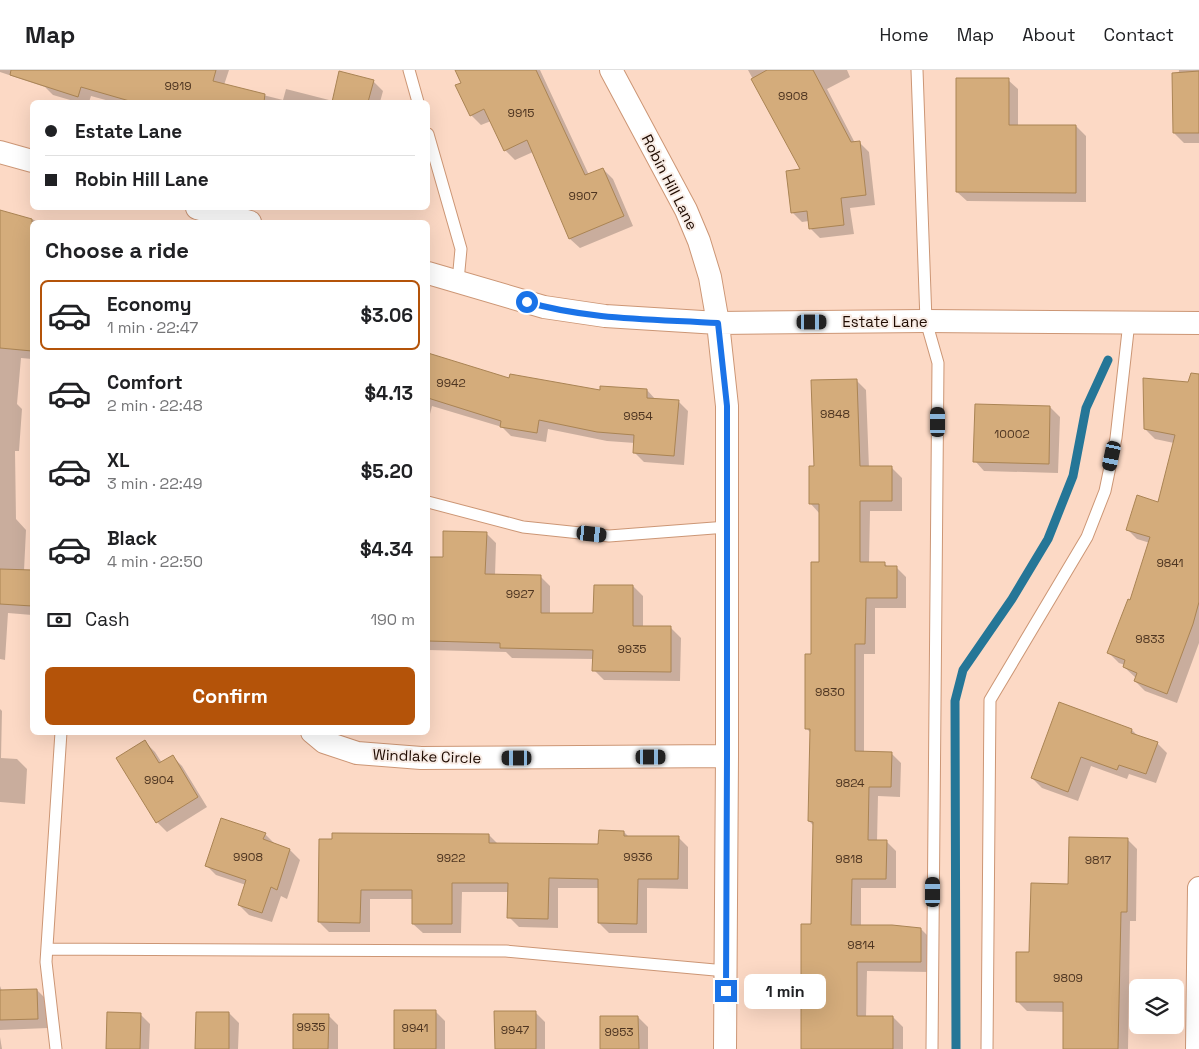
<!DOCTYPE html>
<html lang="en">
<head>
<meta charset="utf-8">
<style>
  body { margin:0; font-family:"Space Grotesk",sans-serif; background:#f2f2f2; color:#202124; height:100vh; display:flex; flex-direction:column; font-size:19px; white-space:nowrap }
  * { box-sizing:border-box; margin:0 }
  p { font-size:16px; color:#757577 }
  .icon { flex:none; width:28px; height:28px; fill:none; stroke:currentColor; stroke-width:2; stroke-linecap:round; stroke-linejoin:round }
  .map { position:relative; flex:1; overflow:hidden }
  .panel { position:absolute; left:30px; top:150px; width:400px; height:515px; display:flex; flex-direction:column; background:#fff; border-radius:8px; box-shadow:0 5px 20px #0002 }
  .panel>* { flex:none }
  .banner { position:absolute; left:30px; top:30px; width:400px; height:110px; border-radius:8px; box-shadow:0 5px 20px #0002; display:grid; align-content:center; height:110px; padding:0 15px; background:#fff }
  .controls { position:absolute; left:1129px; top:909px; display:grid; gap:10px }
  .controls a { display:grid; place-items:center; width:55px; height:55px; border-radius:8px; background:#fff; box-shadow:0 5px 20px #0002; font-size:25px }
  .end { position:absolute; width:22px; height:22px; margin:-11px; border:6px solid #1a73e8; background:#fff; box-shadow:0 0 0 2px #fff }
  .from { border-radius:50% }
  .bubble { position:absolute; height:35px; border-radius:8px; background:#fff; box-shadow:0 5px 20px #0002; font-size:16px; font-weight:700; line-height:35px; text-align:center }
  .car { position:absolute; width:15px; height:30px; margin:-15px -8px; border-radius:6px; box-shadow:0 0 4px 1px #0007; background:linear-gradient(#222 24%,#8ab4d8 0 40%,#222 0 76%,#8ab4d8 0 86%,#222 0) }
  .banner b { display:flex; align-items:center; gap:18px; height:48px; font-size:19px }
  .banner b+b { border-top:1px solid #e0e0e0 }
  .banner i { width:12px; height:12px; background:#202124 }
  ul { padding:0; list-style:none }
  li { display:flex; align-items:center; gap:15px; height:70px; margin:0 10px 8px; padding:0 5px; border:2px solid transparent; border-radius:8px }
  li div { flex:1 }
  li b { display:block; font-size:19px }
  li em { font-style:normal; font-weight:700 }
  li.selected { border-color:#b45309 }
  li>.icon { width:45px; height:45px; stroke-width:1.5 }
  h2 { padding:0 15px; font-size:22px; line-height:60px }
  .pay { display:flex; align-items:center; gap:12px; height:55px; padding:0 15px; font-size:19px }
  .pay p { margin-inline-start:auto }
  .primary-button { display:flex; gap:10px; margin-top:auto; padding:10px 15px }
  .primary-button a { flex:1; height:58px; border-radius:8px; background:#b45309; color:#fff; font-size:20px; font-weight:700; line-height:58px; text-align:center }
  header { display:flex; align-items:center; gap:30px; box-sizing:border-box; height:70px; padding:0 25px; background:#fff; border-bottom:1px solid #e0e0e0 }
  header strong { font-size:24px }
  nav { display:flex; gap:28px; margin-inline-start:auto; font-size:18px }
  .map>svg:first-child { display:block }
  .shadow { fill:#0003 }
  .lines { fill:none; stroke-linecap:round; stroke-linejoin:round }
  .stream { stroke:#257697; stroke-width:9 }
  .building { fill:#d4ac7b; stroke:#aa8454 }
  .lane-casing { stroke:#cc9675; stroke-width:13 }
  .street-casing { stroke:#cc9675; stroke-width:24 }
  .lane { stroke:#fff; stroke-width:11 }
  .street { stroke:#fff; stroke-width:22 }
  .route { stroke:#1a73e8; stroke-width:6 }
  .labels { text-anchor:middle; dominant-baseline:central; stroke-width:4; stroke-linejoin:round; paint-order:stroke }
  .number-label { font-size:12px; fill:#4e3521 }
  .street-label { font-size:15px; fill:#210d03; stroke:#f8ece5 }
</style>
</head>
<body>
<header>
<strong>Map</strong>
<nav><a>Home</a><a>Map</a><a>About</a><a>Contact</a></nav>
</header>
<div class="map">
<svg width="1199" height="979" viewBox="0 0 1199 979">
  <rect width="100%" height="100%" fill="#fcd9c5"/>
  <path class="shadow" d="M0,0H229L224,15L283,30L286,19L333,31L373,11L383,21L380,32H113L91,26L89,32H77L53,25L45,17L0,2Z
    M465,0H540L589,105L603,99L613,109L633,156L580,178L570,169L533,82L515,90L505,80L491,51L481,55L471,45L457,16L462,13Z
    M748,0H847L850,7L827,19L855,73L859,72L869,82L875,135L850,138L854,164L820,168L810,158L809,151L802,152L792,142L802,100Z
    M1179,0H1199V73H1184L1174,63Z
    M1008,10L1018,19V56H1076L1086,66V132L967,131L957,122Z
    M0,141L42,152H32V289L21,288L17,334L22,339L19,381H15L16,449L26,460L24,501L32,502V545L8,543L5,590L0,589Z
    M428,284L510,309L601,322L647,320L656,330L678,331L688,341L684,395L644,392L634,382L635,373L607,371L548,359L546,372L511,366L502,357L432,336L428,352Z
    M856,310L866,320L869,398H892L902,408V441H870L869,493H884L888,497H896L906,507V538H875V584H864V682L891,683L901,693L900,727L878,726L877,771H886L896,781V818H861V856L921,859L931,869L930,902L867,901L866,947H893L903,957V979H803L813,855L814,756L809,751L811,663L807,659L820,493V444L810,433L815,397Z
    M1199,315V573L1177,633L1145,621L1135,611L1136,608L1124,597L1125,595L1119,593L1109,583L1131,532L1150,473L1137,469L1127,459L1158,433L1174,373L1155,369L1145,359Z
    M1050,337L1060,347L1058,403L984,401L975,391Z
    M486,463L496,473L495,505L540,506L550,516V545H594L633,516L643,526V557L671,558L681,568L680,611L604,610L594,600V589L512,588L506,582L428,580V488L444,489Z
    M0,639L2,641L1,688L17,689L27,699L25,734L0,732Z
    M1132,660L1139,667L1157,673L1167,683L1156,713L1129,704L1127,709L1091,696L1078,731L1042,718L1032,708Z
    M145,672L155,682L162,693L172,686L182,696L207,737L167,762L157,752Z
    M624,762L629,767H678L688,777V819L647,818V863H609L599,853V818H558V858L519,857L509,847V822H462L461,863H423L413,854V829H370V862H329L319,852L320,770L489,765L498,774L600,775Z
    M265,764L275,774L290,780L300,790L287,829L281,826L272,852L249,845L239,835L246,815L216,805L206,795Z
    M1127,769L1137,779L1136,851H1130L1128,979H1064V942L1027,941L1017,931L1030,883L1069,815Z
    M0,916L2,921L37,920L47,930L48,958L0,960Z
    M435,941L445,951V979H395Z
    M535,942L545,952V979H496Z
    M229,943L239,953L238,979H197Z
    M140,944L150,954L149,979H107Z
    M328,945L338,955V979H294Z
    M638,947L648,957V979H601Z
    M0,967L2,979H0Z"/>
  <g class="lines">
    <path class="stream" d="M956,979L955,631L963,600L1012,529L1048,469L1073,406L1086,338L1108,290"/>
  </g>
  <path class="building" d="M11,0H216L213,11L265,24L264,32H133L81,17L78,27L10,5Z
    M455,0H536L585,105L603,98L624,146L569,169L527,70L504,81L484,39L470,46L455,15L461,13Z
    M767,0H813L851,72L860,71L866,125L841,128L844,155L809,159L807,141L791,143L786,101L800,99L751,9Z
    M339,1L374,10L368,32H332Z
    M1199,1V63H1173L1172,3Z
    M956,8H1009V55H1076V123L956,122Z
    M0,140L32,149V281L0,278Z
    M428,283L509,308L510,304L600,320V316L647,319V328L679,330L674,386L633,383L634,365L597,362L539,350L537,363L500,357L501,351L428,328Z
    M1191,303L1199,304V532L1193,554L1167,624L1134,611L1137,603L1123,597L1125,590L1107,583L1128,529L1130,530L1150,467L1126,460L1137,425L1158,432L1175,365L1144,359L1143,308L1188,312Z
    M857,309L860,396H892V431H860V492H885V496H897V528H866L865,574H855V681L892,682L891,717H869L868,770H887L886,809H852L851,855H892L921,858V892H857V946H893V979H801V854H811L813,752L808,751L810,659H805V584H811V492H819V434H809V396H814L811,310Z
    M975,334L1050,336L1049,394L973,392Z
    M443,461L487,462L485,504L541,505V543H593L594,515H633V556H671V602L592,601L593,580L500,578V573L428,571V487H443Z
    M0,499L32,500V536L0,534Z
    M1059,632L1132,659L1131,663L1158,672L1146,704L1119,695L1117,700L1081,687L1068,722L1031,708Z
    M145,670L159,693L173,685L198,727L156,753L116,688Z
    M221,748L266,763L263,769L290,779L277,820L271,817L262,843L238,835L246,810L205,796Z
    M599,760L624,761V766H679L678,809H638L637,854L598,853V809L549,808L548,849L507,848L508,813H452V854H412V820H361L360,853L318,852L319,769H332V763L489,764V773L598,774Z
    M1069,767L1128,768L1127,842H1121L1118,979H1063V932H1016V882H1029L1031,813L1068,814Z
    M37,919L38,949L0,950V920Z
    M394,940H436V979H394Z
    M494,941H536V979H495Z
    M107,942L141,943L140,979H106Z
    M196,942H229V979H195Z
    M293,944H329L328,979H293Z
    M600,946H638L639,979H600Z"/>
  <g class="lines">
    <g class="lane-casing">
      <path id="lane" d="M409,0L418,32
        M917,0L926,251L938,293L932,979
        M428,64L461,179L458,211
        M428,432L523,457L609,466L727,457
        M47,879L506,881L726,901
        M56,979L46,892L61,662
        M987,979L990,630L1087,467L1105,421L1116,368L1129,252"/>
    </g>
    <g class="street-casing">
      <path id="street" d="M611,0L686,140L699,171L710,207L718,253L727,336V686L725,979
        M0,82L32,91
        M197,138L250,152
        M428,203L544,237L605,246L718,253L926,251L1199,253
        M312,662L324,672L357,683L421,688L727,686
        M1197,979L1199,818"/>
    </g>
    <use href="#lane" class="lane"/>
    <use href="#street" class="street"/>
  </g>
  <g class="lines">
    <path class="route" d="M527,232C588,250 655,249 718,253L727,336V686L726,921"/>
  </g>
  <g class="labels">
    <g class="number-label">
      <text x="178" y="16">9919</text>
      <text x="793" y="26">9908</text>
      <text x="521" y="43">9915</text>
      <text x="583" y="126">9907</text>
      <text x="451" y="313">9942</text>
      <text x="835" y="344">9848</text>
      <text x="638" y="346">9954</text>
      <text x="1012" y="364">10002</text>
      <text x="1170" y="493">9841</text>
      <text x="520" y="524">9927</text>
      <text x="1150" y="569">9833</text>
      <text x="632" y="579">9935</text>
      <text x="830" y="622">9830</text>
      <text x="159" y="710">9904</text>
      <text x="850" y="713">9824</text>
      <text x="248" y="787">9908</text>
      <text x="638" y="787">9936</text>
      <text x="451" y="788">9922</text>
      <text x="849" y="789">9818</text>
      <text x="1098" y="790">9817</text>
      <text x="861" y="875">9814</text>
      <text x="1068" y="908">9809</text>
      <text x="311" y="957">9935</text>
      <text x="415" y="958">9941</text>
      <text x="515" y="960">9947</text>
      <text x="619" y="962">9953</text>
    </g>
    <g class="street-label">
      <text transform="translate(670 112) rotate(63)">Robin Hill Lane</text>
      <text x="885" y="251">Estate Lane</text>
      <text transform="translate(427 686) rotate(2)">Windlake Circle</text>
    </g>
  </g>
</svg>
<div class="controls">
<a><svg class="icon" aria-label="layers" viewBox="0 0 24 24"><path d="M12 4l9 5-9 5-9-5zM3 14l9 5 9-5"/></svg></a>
</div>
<i class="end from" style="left:527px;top:232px"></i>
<i class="end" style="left:726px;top:921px"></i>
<div class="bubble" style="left:744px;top:904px;width:82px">1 min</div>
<i class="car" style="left:812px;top:252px;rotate:90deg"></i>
<i class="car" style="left:938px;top:352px;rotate:0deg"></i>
<i class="car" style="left:1112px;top:386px;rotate:192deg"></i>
<i class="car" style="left:592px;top:464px;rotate:96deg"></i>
<i class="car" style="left:651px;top:687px;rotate:90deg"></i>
<i class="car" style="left:517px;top:688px;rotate:270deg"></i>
<i class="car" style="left:933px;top:822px;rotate:0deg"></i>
<div class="banner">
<b><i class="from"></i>Estate Lane</b>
<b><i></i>Robin Hill Lane</b>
</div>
<section class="panel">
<h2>Choose a ride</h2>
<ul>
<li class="selected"><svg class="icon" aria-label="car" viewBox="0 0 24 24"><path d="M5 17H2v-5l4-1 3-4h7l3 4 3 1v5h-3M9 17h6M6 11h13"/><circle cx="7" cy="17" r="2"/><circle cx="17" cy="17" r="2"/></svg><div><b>Economy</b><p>1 min · 22:47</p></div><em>$3.06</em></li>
<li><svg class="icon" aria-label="car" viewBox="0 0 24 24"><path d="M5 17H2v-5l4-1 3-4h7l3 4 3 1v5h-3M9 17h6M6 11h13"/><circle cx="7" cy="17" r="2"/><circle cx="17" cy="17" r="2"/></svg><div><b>Comfort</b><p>2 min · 22:48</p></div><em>$4.13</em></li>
<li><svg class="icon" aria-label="car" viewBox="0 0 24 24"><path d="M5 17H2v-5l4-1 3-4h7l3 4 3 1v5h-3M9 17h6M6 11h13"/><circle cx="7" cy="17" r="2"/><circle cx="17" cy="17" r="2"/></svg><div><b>XL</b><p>3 min · 22:49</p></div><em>$5.20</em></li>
<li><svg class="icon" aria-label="car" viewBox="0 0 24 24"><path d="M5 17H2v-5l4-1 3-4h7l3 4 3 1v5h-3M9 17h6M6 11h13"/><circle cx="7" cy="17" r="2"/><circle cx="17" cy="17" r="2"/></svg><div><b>Black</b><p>4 min · 22:50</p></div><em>$4.34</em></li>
</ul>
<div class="pay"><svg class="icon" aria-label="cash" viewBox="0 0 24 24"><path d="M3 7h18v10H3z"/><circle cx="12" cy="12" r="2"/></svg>Cash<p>190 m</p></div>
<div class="primary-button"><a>Confirm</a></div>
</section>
</div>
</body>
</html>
